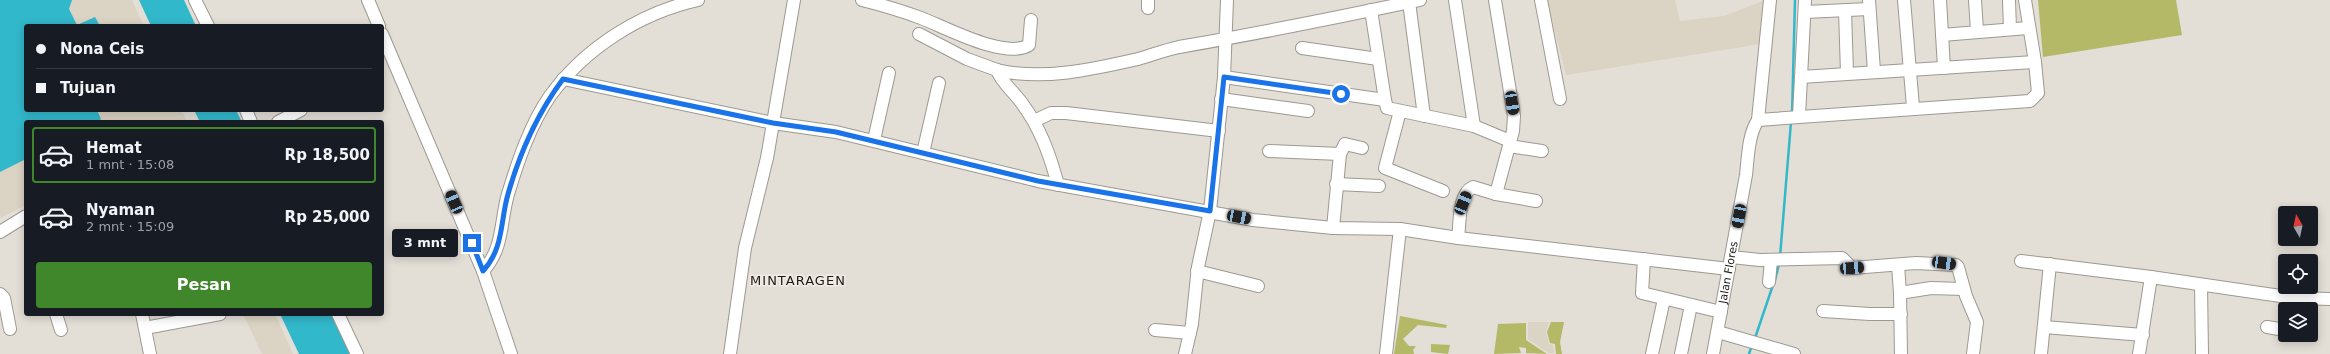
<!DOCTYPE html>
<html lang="id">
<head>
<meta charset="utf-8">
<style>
  body { margin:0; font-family:"DejaVu Sans",sans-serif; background:#242831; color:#f1f3f6; height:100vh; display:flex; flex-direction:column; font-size:15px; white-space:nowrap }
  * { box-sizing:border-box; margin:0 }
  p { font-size:13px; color:#9ea1a6 }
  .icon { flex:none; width:22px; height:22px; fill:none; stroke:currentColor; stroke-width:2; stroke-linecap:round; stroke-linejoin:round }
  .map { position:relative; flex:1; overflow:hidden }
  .details { position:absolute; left:24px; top:120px; width:360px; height:196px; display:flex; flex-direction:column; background:#171b24; border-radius:4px; box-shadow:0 2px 10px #0003 }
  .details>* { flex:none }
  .banner { position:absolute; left:24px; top:24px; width:360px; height:88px; border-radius:4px; box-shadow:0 2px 10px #0003; display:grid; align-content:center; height:88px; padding:0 12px; background:#171b24 }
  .needle { width:26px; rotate:351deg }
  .tools { position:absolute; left:2278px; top:206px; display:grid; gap:8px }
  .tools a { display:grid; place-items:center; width:40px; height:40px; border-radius:4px; background:#171b24; box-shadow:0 2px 10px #0003; font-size:20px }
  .end { position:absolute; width:18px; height:18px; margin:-9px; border:5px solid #1a73e8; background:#fff; box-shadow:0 0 0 2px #fff }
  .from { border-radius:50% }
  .bubble { position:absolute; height:28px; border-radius:4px; background:#171b24; box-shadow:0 2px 10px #0003; font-size:13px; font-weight:700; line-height:28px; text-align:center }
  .car { position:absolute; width:12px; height:24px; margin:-12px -6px; border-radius:5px; box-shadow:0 0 3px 1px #0007; background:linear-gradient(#222 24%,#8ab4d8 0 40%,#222 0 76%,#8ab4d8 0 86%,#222 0) }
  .banner b { display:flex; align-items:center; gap:14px; height:38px; font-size:15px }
  .banner b+b { border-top:1px solid #363941 }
  .banner i { width:10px; height:10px; background:#f1f3f6 }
  ul { padding:7px 0 0; list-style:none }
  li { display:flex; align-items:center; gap:12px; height:56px; margin:0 8px 6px; padding:0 4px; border:2px solid transparent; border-radius:4px }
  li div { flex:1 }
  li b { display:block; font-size:15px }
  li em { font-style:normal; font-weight:700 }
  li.selected { border-color:#40862b }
  li>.icon { width:36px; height:36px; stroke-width:1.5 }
  .cta { display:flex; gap:8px; margin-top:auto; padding:8px 12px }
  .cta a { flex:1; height:46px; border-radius:4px; background:#40862b; color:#fff; font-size:16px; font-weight:700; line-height:46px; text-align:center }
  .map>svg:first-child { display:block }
  .built { fill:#dbd3c3 }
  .green { fill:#b4b967 }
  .water { fill:#32b8cb }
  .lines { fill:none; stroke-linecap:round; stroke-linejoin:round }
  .stream { stroke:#32b8cb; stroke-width:2.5 }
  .minor-casing { stroke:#9d9991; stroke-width:14 }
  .minor { stroke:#fff; stroke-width:12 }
  .route { stroke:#1a73e8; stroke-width:5 }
  .labels { text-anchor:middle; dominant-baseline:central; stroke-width:3.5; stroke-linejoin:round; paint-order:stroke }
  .street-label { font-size:11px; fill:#1a1916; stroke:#f0ebe3 }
  .quarter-label { font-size:13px; letter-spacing:1px; fill:#1a1916; stroke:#f0ebe3 }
</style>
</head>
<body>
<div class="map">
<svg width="2330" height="354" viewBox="0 0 2330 354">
  <rect width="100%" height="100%" fill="#e3ded6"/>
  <path class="built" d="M0,0H132L144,26H26V110H182L187,122H26V205L0,218Z
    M1547,0H1675L1680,21L1724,16L1763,1L1761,44L1566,75Z
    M243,314H275L293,354H262Z
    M1528,322H1549L1546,332L1549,344L1553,345L1554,353H1549L1528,339Z"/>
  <path class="green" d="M2038,0H2176L2182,35L2043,57Z
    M1400,316L1447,325L1446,328L1418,325L1403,339L1409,346H1416L1413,350L1414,354H1394Z
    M1551,322H1564L1560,342L1562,354H1556L1555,344L1550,343L1547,332Z
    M1526,323V340L1547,354L1526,353V348L1519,347L1521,353L1494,354L1498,324Z
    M1431,344L1450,345L1448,354L1431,352Z"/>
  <path class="water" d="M0,0H72L69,9L77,25L95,17L100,26H26V110H97L101,119L98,122H26V159L0,172Z
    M139,0H184L196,26H151Z
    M194,110H236L242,122H200Z
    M280,314H334L354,354H299Z"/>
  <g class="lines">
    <path class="stream" d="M1792,115L1795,0
      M1780,257L1791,122
      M1775,280L1779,264
      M1755,338L1773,285
      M1749,354L1752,345"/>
    <g class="minor-casing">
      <g id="minor">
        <path d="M195,0L208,26"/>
        <path d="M368,0L379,26"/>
        <path d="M862,0C882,5 902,11 921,18C945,27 1005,60 1029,45L1031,20"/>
        <path d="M1455,0L1474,126"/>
        <path d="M1541,0L1560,99"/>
        <path d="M1869,0L1874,71"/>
        <path d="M1904,0L1913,107"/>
        <path d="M1940,0L1944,68"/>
        <path d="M1975,0L1977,31"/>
        <path d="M2009,0L2010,29"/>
        <path d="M1409,2L1424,116"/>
        <path d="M1148,8V0"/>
        <path d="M1371,10L1385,100"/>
        <path d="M1845,11L1847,73"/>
        <path d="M1805,12L1869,9"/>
        <path d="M382,34L483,271L511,354"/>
        <path d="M919,34L967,59L997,70"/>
        <path d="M1942,35L2028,28"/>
        <path d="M1302,48L1378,59"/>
        <path d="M1224,77L1385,100L1387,108L1474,126L1510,141"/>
        <path d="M1801,77L2035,62"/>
        <path d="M563,79L773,123L836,132L1038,181L1253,220L1333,228L1400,229L1458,238L1729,269"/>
        <path d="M1221,99L1308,111"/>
        <path d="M246,110L251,122"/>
        <path d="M1400,111L1385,168L1443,191"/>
        <path d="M1799,116L1805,0"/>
        <path d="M1758,120L1770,0"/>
        <path d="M1034,121L1051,113H1066L1219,131"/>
        <path d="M278,122L301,110"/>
        <path d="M874,140L889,73"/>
        <path d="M1509,146L1542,151"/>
        <path d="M1269,151L1340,154L1345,144L1362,148"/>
        <path d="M923,153L939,83"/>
        <path d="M1336,184L1379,186"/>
        <path d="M1058,185C1050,155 1040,127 1021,102C1013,91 1002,83 997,70C1042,81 1094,69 1138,59C1152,55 1165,50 1179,47C1260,33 1340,17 1420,0"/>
        <path d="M1496,194L1536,201"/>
        <path d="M1333,228L1340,154"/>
        <path d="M0,232L26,216"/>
        <path d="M1458,238C1460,224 1458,194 1473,187L1496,194L1513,131L1514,116L1495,0"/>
        <path d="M1731,257L1760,260L1842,258L1852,268L1916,263L1956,265L1958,267L1966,296L1977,322L1973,354"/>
        <path d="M1644,259L1642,293L1721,312"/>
        <path d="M2021,261L2151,277"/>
        <path d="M1898,265L1900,293"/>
        <path d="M483,271C504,248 500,222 508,194C518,161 530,125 550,96C585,48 640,13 698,0"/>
        <path d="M1197,271L1258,286"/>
        <path d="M1769,282L1771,260"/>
        <path d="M2201,285L2202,354"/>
        <path d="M0,294L4,298L10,329"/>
        <path d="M1823,311L1870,314H1901"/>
        <path d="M56,314L61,330"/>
        <path d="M142,314L150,354"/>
        <path d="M338,314L357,354"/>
        <path d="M2044,327L2143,335"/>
        <path d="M2267,327L2285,330"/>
        <path d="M145,328L220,314"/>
        <path d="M1155,330L1190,333"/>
        <path d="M1718,332L1794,354"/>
        <path d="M730,354L745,248L767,158L794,0"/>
        <path d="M1185,354L1192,324L1198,267L1210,211L1224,77L1227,0"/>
        <path d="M1386,354L1400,229"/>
        <path d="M1652,354L1664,299"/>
        <path d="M1681,354L1691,305"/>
        <path id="s1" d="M1713,354L1746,175C1748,158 1748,135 1758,120L2030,101L2038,93L2035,62L2025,0"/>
        <path d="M1901,354L1900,293L1931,288L1963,289"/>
        <path d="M2041,354L2050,264"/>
        <path d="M2139,354L2151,277L2294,298L2330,299"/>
      </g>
    </g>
    <use href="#minor" class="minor"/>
  </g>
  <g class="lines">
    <path class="route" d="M472,243L483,271C504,248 500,222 508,194C520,152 537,114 563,79L773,123L836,132L1038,181L1210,211L1224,77L1341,94"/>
  </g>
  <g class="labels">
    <g class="street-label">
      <text stroke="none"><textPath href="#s1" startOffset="83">Jalan Flores</textPath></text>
    </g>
    <g class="quarter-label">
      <text x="798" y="280">MINTARAGEN</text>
    </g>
  </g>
</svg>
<div class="tools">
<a><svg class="needle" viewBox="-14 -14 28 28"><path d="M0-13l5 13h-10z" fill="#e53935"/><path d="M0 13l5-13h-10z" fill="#9ea1a6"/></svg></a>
<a><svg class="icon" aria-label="locate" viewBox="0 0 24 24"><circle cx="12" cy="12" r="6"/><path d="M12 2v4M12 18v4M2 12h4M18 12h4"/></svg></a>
<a><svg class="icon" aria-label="layers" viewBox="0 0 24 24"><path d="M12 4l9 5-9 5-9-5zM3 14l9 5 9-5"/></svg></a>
</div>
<i class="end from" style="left:1341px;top:94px"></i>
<i class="end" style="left:472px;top:243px"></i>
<div class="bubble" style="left:392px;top:229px;width:66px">3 mnt</div>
<i class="car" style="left:1512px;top:103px;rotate:171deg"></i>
<i class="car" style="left:454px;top:202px;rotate:337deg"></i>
<i class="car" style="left:1463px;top:203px;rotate:22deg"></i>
<i class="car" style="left:1739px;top:216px;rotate:191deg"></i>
<i class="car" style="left:1239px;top:217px;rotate:101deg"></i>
<i class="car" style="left:1944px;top:263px;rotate:98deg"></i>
<i class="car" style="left:1852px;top:268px;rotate:86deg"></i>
<div class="banner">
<b><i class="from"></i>Nona Ceis</b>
<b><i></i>Tujuan</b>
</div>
<section class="details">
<ul>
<li class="selected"><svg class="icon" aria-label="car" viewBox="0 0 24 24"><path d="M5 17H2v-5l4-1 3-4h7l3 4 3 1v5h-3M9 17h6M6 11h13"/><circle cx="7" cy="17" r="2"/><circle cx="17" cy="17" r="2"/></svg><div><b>Hemat</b><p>1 mnt · 15:08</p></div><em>Rp 18,500</em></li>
<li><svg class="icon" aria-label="car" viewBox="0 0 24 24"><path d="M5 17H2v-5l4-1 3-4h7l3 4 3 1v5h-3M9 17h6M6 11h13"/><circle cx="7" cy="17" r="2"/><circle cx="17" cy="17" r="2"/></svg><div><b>Nyaman</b><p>2 mnt · 15:09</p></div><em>Rp 25,000</em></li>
</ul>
<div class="cta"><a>Pesan</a></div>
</section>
</div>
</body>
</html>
